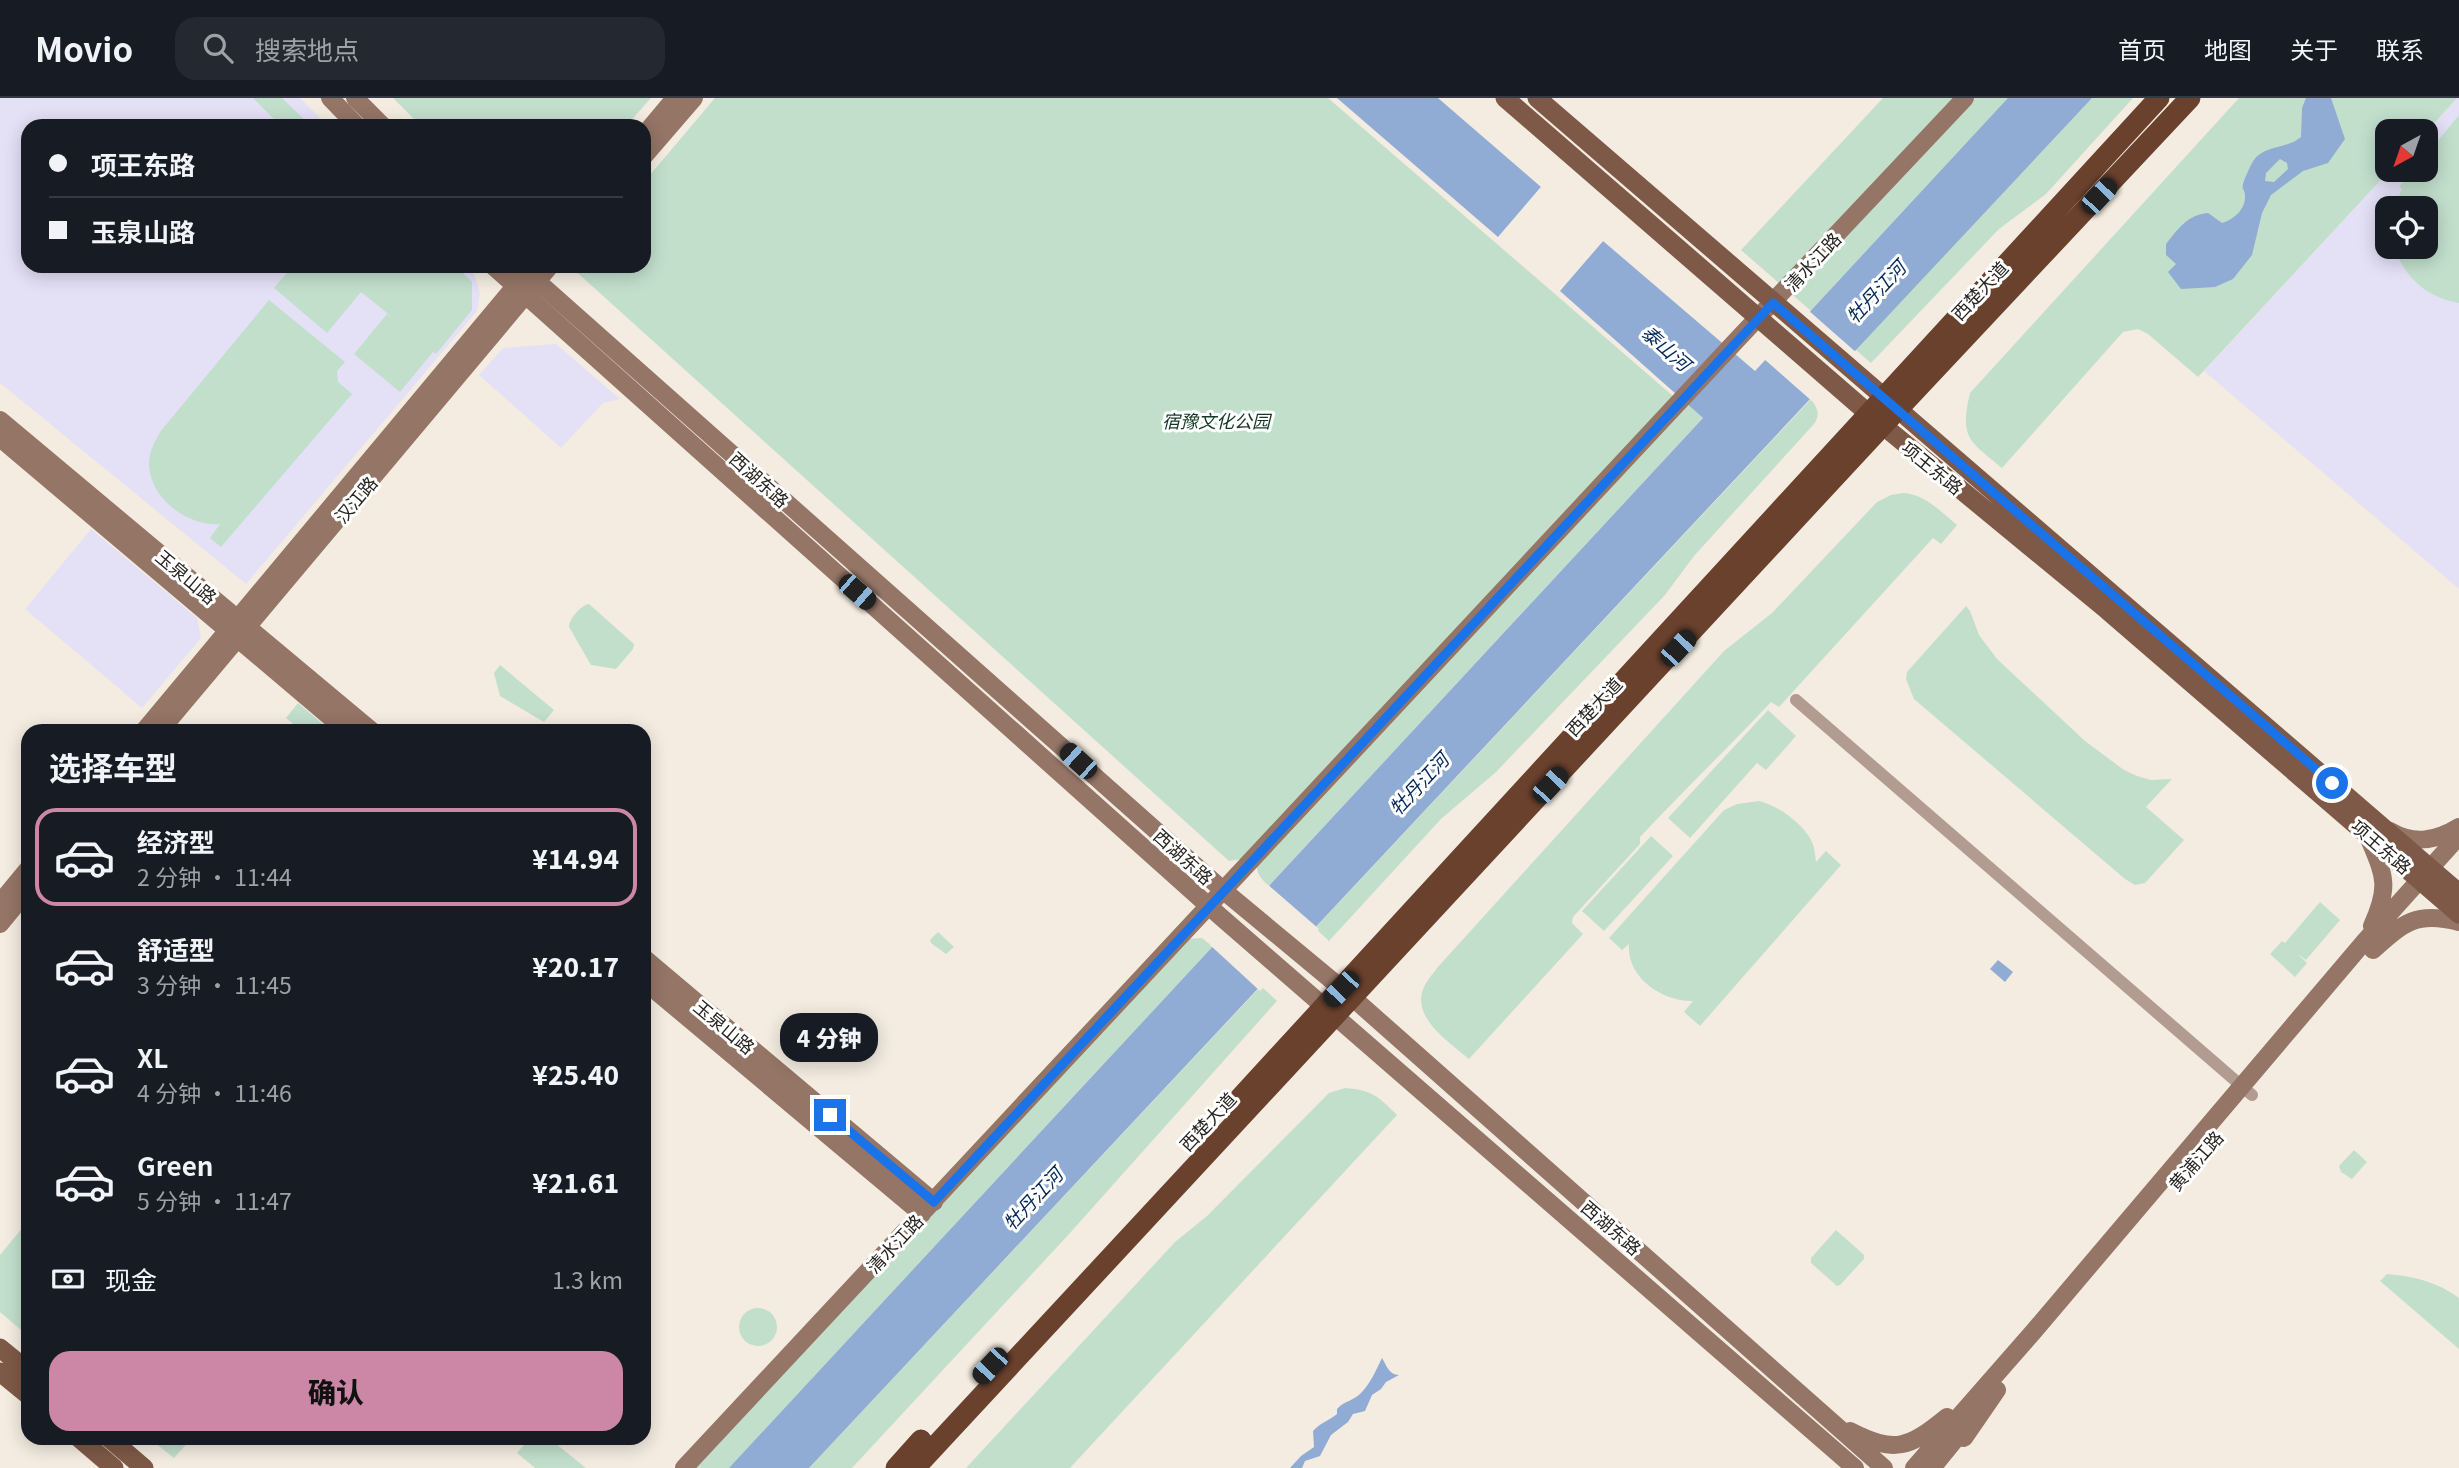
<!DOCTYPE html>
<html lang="zh">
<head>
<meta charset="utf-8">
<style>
  body { margin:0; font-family:Georgia,"Noto Sans SC",serif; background:#242831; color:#f1f3f6; height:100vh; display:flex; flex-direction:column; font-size:26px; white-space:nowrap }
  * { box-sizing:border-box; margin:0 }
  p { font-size:23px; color:#9ea1a6 }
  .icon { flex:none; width:38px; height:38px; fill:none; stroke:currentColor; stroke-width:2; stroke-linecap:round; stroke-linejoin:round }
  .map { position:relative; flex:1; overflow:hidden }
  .panel { position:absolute; left:21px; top:626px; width:630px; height:721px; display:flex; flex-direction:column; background:#171b24; border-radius:21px; box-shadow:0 4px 18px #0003 }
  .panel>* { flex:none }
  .hud { position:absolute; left:21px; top:21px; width:630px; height:154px; border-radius:21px; box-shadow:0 4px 18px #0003; display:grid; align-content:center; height:154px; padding:0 28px; background:#171b24 }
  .needle { width:46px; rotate:220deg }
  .controls { position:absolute; left:2375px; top:21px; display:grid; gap:14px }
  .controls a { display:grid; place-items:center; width:63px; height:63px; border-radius:14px; background:#171b24; box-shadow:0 4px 18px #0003; font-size:35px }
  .end { position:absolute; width:32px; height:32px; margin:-16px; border:9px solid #1a73e8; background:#fff; box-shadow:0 0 0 4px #fff }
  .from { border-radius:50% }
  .bubble { position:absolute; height:49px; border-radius:21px; background:#171b24; box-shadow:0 4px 18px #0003; font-size:23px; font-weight:800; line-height:49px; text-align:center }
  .car { position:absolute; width:21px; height:42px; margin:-21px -10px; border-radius:9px; box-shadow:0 0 5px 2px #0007; background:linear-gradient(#222 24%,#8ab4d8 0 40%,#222 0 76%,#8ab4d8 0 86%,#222 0) }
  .hud b { display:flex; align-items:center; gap:24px; height:66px; font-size:26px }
  .hud b+b { border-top:2px solid #363941 }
  .hud i { width:18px; height:18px; background:#f1f3f6 }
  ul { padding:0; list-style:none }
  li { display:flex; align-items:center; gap:21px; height:98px; margin:0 14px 10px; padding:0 14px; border:4px solid transparent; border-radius:21px }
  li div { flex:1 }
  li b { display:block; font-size:26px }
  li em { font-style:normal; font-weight:800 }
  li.on { border-color:#cc87a7 }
  li>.icon { width:63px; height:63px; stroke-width:1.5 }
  h2 { padding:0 28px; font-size:32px; line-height:84px }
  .pay { display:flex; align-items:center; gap:18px; height:77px; padding:0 28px; font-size:26px }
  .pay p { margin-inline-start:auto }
  .button { display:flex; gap:14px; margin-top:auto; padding:14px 28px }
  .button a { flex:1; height:80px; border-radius:21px; background:#cc87a7; color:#111; font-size:28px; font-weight:800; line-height:80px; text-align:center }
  header { display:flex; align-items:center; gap:42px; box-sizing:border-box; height:98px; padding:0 35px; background:#171b24; border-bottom:2px solid #363941 }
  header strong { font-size:33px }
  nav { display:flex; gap:38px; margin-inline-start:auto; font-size:24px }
  .search { width:490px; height:63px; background:#242831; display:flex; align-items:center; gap:18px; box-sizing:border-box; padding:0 24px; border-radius:21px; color:#9ea1a6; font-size:26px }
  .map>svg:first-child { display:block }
  .education { fill:#e4e0f6; fill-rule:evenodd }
  .green { fill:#c2dfcc }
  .water { fill:#90acd4; fill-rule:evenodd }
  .pier { fill:#f4ece1 }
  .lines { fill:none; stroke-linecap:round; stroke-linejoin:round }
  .street { stroke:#b29c92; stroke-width:12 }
  .secondary { stroke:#947566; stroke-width:18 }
  .primary { stroke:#7e5947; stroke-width:19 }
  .highway { stroke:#6a412d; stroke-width:21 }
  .route { stroke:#1a73e8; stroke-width:9 }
  .labels { text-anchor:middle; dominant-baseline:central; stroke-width:6; stroke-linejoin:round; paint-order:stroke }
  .street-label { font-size:18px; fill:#272420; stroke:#fff }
  .park-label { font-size:18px; font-style:italic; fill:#123925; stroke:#fff }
  .water-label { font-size:19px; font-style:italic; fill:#032757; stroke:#fff }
</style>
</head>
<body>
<header>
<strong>Movio</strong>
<div class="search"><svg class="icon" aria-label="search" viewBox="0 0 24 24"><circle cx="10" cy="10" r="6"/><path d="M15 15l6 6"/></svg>搜索地点</div>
<nav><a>首页</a><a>地图</a><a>关于</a><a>联系</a></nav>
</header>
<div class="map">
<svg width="2459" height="1370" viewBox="0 0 2459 1370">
  <rect width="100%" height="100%" fill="#f4ece1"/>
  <path class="education" d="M0,0H300L328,28H28V168H466L474,176L480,195L477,213L246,486L0,285Z
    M2457,0H2459V491L2204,273L2390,72H2426V34ZM2387,110H2426V149H2387Z
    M556,246L620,301L603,305L561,350L479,277L503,250Z
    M91,431L197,520L201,540L142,610L25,511Z"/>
  <path class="green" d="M253,0H282L311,28H281Z
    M393,0H651L626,28H421Z
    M715,0H1328L1673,298L1242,761L1229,763L571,169L644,168V84Z
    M1883,0H2133L2046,96L1999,131L1871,265L1741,152Z
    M2239,0H2457L2426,34L2387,33V72H2390L2198,279L2148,236L2138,231L2123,234L2002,370C1970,343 1959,341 1970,295Z
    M2459,17V205C2426,199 2405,180 2394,149H2426V110H2394L2402,91L2399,89L2413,72H2426V57Z
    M293,168H456L472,184V212L436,256L433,254L400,294L354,256L387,216L392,219L361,194L327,235L274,190Z
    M269,202L345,264L337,273L338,284L352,296L221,449L210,440L220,426C188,429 149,400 149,365C149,353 155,344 160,334Z
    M1811,301C1817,310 1821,316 1814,326L1694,458L1665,497L1496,674L1441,721L1329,843L1315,830Z
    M1685,304L1703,320L1269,788C1259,779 1255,774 1258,761Z
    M1903,395C1925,396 1941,414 1957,427L1941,446L1933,440L1779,609L1771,604C1728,650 1683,693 1640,739V746L1573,819L1572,825L1583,836L1469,961C1449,944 1410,919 1424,889C1427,882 1433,876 1437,870L1724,553L1772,515L1877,404L1891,397Z
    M589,506L634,546L633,551L616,571L591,567L569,529C569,521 581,507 589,506Z
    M1966,508L1970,513L1979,537L1997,561L2085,643L2124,672L2137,678L2151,682L2172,681L2146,709L2184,742L2145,785L2135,787L2125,781L1914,601L1906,581L1907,574Z
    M500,567L554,612L544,624L500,598L494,575Z
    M298,605L331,633H302L286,620Z
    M1768,612L1796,638L1766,672L1757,665L1690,740L1668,720Z
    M1759,703C1777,707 1802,725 1811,742C1815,749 1815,757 1816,764L1826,753L1841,767L1700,928L1684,914L1693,903C1662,904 1626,879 1629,846L1622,852L1609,840L1724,712L1737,706Z
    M1651,738L1673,758L1604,833L1582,813Z
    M2320,804L2340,822L2306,862L2298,856L2307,865L2295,879L2270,856L2282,843L2285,845Z
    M938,834L954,849L946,856L931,845L930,842Z
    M1202,840L1213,849L730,1370H688L1186,841Z
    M1261,888L1277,903L1070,1135L852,1370H809Z
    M1345,990C1372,992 1378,998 1397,1017L1070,1370H966L1175,1144L1207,1118L1329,995Z
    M2354,1052L2367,1064L2352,1081L2341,1074L2339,1068Z
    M28,1123V1238L0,1214V1157Z
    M1836,1132L1864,1157V1161L1840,1187L1837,1188L1811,1165V1160Z
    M2387,1176C2413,1178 2438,1184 2459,1200V1251L2380,1183Z
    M739 1229a19 19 0 1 1 38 0a19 19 0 1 1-38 0Z
    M150,1341H191L174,1360Z
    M529,1341H550L586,1370H535L517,1355Z"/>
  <path class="water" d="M1337,0H1438L1541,89L1498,139Z
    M2008,0H2092L809,1370H729L1703,320L1560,193L1603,143L1755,273Z
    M2306,0H2331L2345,41L2328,65L2303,73L2271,97L2262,115L2252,157L2233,181L2215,189L2181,191L2168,174L2176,166L2166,157V146C2178,131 2187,117 2208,115L2222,125C2234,121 2246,111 2245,97C2244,89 2242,94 2243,86C2245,79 2249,71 2252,65C2263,46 2286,52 2301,39L2302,10ZM2280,61L2287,65L2288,71L2274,84L2265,83L2266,75Z
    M1998,862L2013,874L2005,884L1990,871Z
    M1382,1260C1387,1268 1389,1277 1399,1277L1386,1284L1381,1291L1372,1297L1365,1313L1353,1316L1348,1324L1331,1337L1320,1358L1305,1363L1302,1370H1290L1301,1358L1314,1349L1313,1333C1321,1324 1329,1323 1337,1316V1311C1344,1303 1355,1302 1361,1295C1372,1283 1375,1274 1382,1260Z"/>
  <path class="pier" d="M1541,89L1544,91L1519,121L1500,142H1496Z
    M1600,140L1603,143L1557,195V191Z
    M1808,212L1858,256L1813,304L1763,260Z
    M1267,786L1319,831L1260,893L1210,847Z"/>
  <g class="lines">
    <path class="street" d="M1796,602L2252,997"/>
    <path class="secondary" d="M330,0L357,28
      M355,0L383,28
      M644,37L675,0
      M644,58L694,0
      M493,168L1221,819L1855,1370
      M520,168L1224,793L1353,900L1884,1370
      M0,322L373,634
      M0,340L348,634
      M143,634L521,181
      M159,634L550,168
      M2390,733C2414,747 2436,743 2459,729
      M2367,736C2384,777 2391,786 2372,828
      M0,805L28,771
      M0,826L28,792
      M2373,852C2404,824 2417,813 2459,824
      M644,860L934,1104
      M644,883L922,1116
      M1850,1333C1895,1356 1909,1350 1947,1319
      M1964,1340L1997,1292
      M684,1370L1734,245L1965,0
      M1914,1370L2034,1233L2364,844L2459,738
      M1932,1370L1967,1327"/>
    <path class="primary" d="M1505,0L1869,316L2107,512L2459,816
      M1537,0L2459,795
      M0,1250L28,1273
      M0,1274L28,1297
      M79,1340L114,1370
      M109,1340L144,1370"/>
    <path class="highway" d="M1239,1001L2159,0
      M896,1370L921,1342
      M915,1370L1897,312L2190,0"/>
  </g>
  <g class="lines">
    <path class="route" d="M830,1017L934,1104L1773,205L2332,685"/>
  </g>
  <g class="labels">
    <g class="street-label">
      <text transform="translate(1812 163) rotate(-47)">清水江路</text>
      <text transform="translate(1979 192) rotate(-47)">西楚大道</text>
      <text transform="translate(1933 369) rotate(39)">项王东路</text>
      <text transform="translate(760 381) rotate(42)">西湖东路</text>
      <text transform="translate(355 401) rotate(-50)">汉江路</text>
      <text transform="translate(187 478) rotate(40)">玉泉山路</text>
      <text transform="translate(1593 608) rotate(-47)">西楚大道</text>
      <text transform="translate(2382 748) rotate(41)">项王东路</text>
      <text transform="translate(1184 758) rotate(42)">西湖东路</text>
      <text transform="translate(725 928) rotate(40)">玉泉山路</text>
      <text transform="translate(1207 1023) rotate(-47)">西楚大道</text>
      <text transform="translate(2195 1062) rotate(-49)">黄浦江路</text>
      <text transform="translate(1612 1129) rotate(41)">西湖东路</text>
      <text transform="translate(894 1145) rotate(-47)">清水江路</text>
    </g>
    <g class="park-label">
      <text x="1216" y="322">宿豫文化公园</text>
    </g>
    <g class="water-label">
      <text transform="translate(1875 193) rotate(-47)">牡丹江河</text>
      <text transform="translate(1667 249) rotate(41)">泰山河</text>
      <text transform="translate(1418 685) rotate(-47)">牡丹江河</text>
      <text transform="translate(1032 1100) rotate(-47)">牡丹江河</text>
    </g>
  </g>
</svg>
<div class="controls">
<a><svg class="needle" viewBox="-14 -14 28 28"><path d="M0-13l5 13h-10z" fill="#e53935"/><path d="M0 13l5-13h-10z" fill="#9ea1a6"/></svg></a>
<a><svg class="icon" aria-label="locate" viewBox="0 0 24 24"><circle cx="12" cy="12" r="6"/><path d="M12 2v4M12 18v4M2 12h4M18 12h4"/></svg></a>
</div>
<i class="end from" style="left:2332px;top:685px"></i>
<i class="end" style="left:830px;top:1017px"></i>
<div class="bubble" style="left:780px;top:915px;width:98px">4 分钟</div>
<i class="car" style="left:2099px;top:98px;rotate:43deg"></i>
<i class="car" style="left:857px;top:494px;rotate:131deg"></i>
<i class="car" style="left:1678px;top:550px;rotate:43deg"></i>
<i class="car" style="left:1078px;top:663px;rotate:312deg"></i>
<i class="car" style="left:1550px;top:687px;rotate:43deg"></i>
<i class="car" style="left:1341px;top:891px;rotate:224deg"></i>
<i class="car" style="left:990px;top:1268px;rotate:223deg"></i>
<div class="hud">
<b><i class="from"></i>项王东路</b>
<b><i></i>玉泉山路</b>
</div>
<section class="panel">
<h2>选择车型</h2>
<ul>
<li class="on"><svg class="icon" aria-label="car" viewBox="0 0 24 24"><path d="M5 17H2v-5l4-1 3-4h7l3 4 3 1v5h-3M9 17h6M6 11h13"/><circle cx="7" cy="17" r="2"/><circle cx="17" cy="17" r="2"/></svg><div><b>经济型</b><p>2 分钟 · 11:44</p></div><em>¥14.94</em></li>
<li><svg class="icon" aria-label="car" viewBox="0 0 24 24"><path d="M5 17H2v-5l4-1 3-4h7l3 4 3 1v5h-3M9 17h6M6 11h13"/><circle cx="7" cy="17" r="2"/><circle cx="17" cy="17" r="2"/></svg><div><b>舒适型</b><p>3 分钟 · 11:45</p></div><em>¥20.17</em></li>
<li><svg class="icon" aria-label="car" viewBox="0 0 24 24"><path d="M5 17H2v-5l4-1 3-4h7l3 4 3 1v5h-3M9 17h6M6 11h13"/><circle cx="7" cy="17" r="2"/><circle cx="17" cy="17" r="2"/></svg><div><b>XL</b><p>4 分钟 · 11:46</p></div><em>¥25.40</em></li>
<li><svg class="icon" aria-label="car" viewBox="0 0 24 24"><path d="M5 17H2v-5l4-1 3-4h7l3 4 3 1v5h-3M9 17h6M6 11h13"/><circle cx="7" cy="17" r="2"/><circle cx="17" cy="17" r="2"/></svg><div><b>Green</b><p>5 分钟 · 11:47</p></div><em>¥21.61</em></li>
</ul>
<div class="pay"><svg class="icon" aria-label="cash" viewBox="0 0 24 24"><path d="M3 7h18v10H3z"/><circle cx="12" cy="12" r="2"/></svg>现金<p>1.3 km</p></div>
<div class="button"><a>确认</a></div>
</section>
</div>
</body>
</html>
